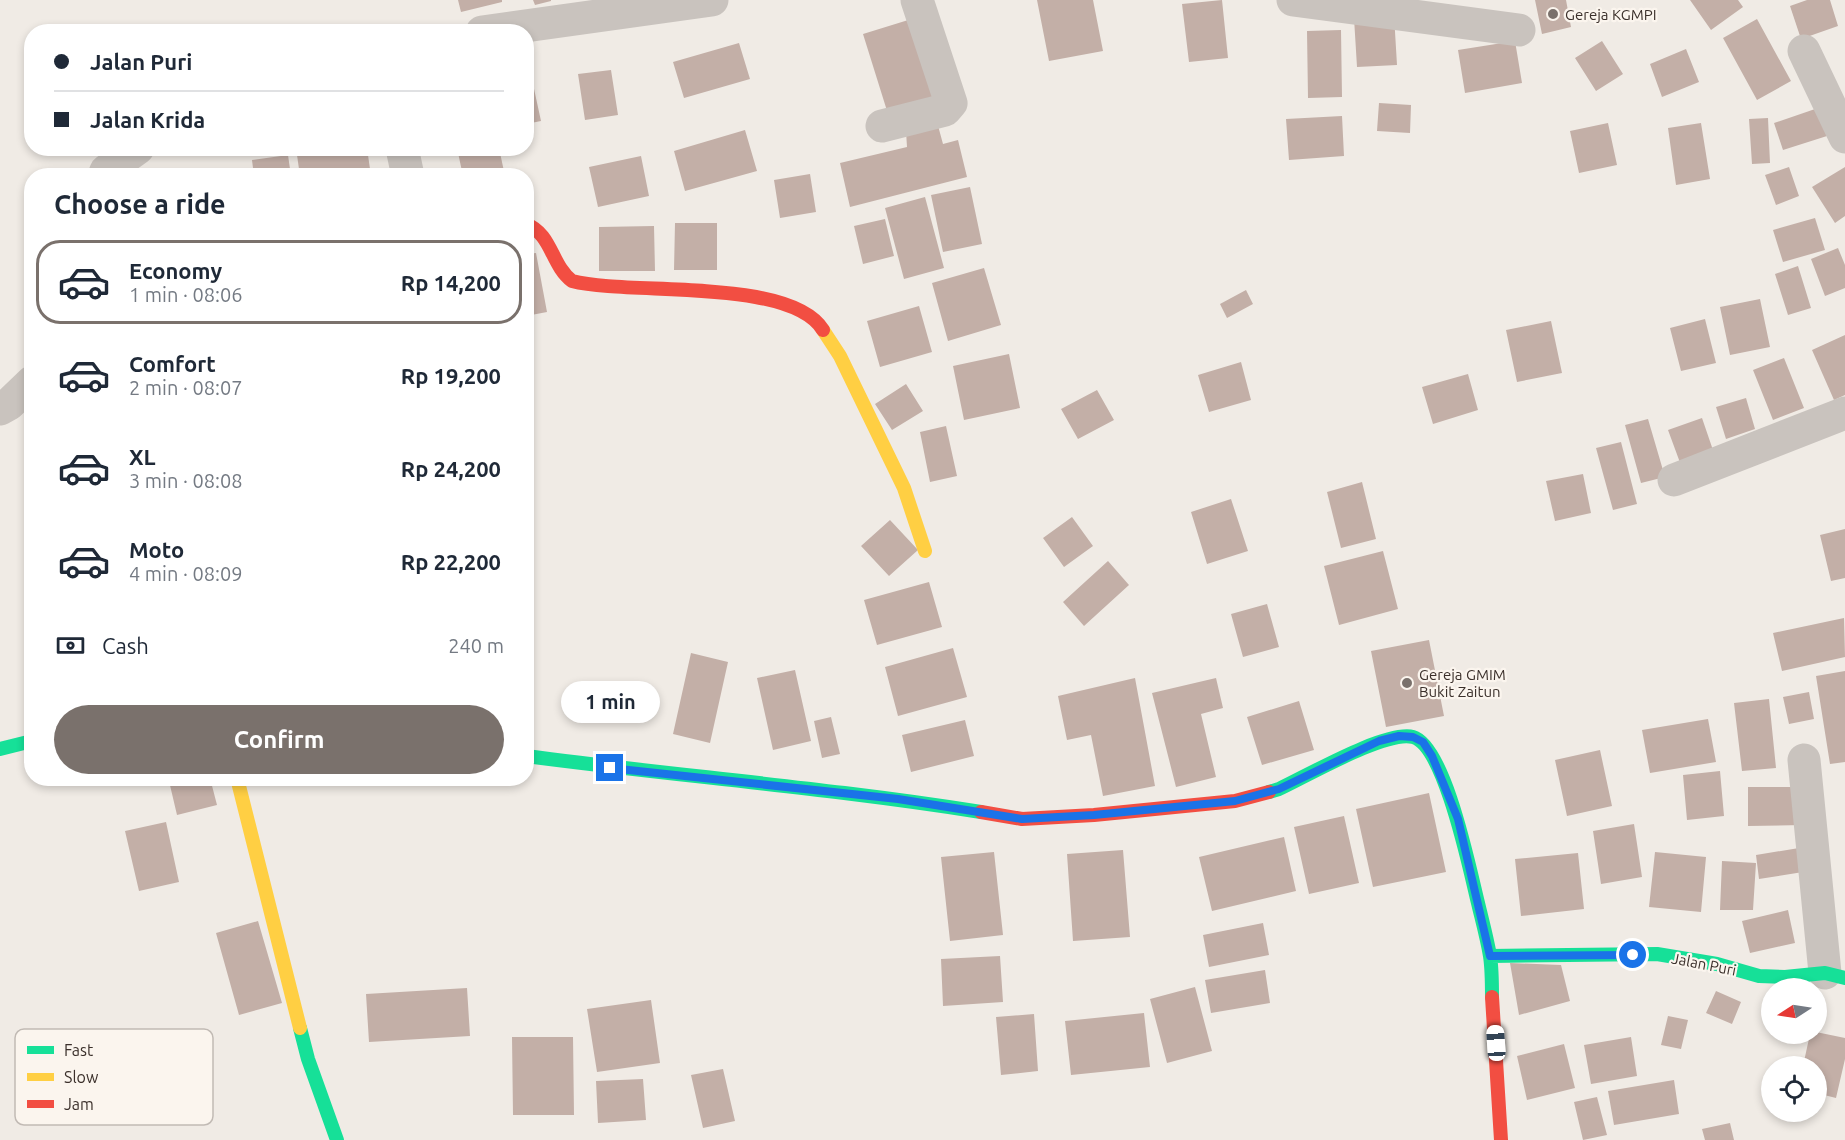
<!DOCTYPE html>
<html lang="en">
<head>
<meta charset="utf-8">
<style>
  body { margin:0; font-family:Ubuntu,sans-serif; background:#f6f6f7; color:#1f2937; height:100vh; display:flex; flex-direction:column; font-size:22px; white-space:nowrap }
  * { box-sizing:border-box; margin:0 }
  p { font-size:20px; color:#747a83 }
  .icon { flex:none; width:33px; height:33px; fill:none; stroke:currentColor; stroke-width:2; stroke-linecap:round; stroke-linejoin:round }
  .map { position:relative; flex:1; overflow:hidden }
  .panel { position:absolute; left:24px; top:168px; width:510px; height:618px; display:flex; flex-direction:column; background:#fff; border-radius:24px; box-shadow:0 3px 9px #0003 }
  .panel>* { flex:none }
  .guide { position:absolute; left:24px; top:24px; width:510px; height:132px; border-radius:24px; box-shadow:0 3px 9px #0003; display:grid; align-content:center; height:132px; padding:0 30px; background:#fff }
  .needle { width:39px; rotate:258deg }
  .buttons { position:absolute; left:1761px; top:978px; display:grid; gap:12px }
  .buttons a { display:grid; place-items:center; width:66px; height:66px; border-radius:50%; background:#fff; box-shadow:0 3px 9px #0003; font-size:30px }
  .end { position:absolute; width:27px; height:27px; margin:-14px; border:8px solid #1a73e8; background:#fff; box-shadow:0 0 0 3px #fff }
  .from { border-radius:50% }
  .bubble { position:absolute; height:42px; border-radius:21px; background:#fff; box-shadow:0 3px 9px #0003; font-size:20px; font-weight:700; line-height:42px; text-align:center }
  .car { position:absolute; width:18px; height:36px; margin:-18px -9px; border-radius:8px; box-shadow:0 0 4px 2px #0007; background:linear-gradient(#fff 24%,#345 0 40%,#fff 0 76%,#345 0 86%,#fff 0) }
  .guide b { display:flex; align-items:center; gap:21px; height:57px; font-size:22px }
  .guide b+b { border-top:2px solid #e0e1e3 }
  .guide i { width:15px; height:15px; background:#1f2937 }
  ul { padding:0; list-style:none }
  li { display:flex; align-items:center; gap:18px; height:84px; margin:0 12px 9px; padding:0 18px; border:3px solid transparent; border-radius:24px }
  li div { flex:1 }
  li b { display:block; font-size:22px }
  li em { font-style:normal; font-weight:700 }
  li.selected { border-color:#7a716c }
  li>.icon { width:54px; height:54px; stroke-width:1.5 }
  h2 { padding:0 30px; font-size:27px; line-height:72px }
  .pay { display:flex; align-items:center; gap:15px; height:66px; padding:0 30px; font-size:22px }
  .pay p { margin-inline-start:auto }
  .primary-button { display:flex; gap:12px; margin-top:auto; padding:12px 30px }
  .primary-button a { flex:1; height:69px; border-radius:36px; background:#7a716c; color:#fff; font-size:24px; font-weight:700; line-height:69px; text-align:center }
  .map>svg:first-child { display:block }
  .building { fill:#c3afa7 }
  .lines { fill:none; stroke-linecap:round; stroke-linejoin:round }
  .street { stroke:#c9c3be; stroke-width:33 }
  .fast { stroke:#16e098; stroke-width:14 }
  .slow { stroke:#ffcf43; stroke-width:14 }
  .jam { stroke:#f24e42; stroke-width:14 }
  .route { stroke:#1a73e8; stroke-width:8 }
  .poi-dot { fill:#7a716c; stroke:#fbf5ee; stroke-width:2 }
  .labels { text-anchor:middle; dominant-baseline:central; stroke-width:4.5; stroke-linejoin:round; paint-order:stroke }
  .poi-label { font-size:15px; fill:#3b302b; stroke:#fbf5ee; text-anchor:start }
  .street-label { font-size:15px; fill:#3b302b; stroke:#fbf5ee }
  .key { fill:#fbf5ee; stroke:#c1bab4; stroke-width:1.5 }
  .key-label { font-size:16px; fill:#3b302b }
</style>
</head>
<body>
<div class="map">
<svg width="1845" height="1140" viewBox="0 0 1845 1140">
  <rect width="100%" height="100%" fill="#f0ebe5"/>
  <path class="building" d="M458,0H502V2L461,12Z
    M533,0H551V1L535,5Z
    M1037,0H1093L1103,51L1049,61Z
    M1222,0L1228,58L1189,62L1182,4Z
    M1535,0H1566L1571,27L1542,34Z
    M1690,0H1738L1743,7L1711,30Z
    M1807,0H1830L1838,26L1801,39L1790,6Z
    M1394,15L1397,65L1357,67L1354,18Z
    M918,17L943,98L888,114L863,34Z
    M1757,19L1791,81L1757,100L1723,38Z
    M1341,30L1342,97L1308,98L1307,31Z
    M1515,41L1522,83L1465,93L1458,50Z
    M1602,41L1623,74L1596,91L1575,58Z
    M739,43L750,79L684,98L673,62Z
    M1686,49L1699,82L1662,97L1650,64Z
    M611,70L618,115L585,120L578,74Z
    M531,75L541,121L526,124V76Z
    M1379,103L1411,105L1410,133L1377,131Z
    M1818,108L1827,136L1783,150L1774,123Z
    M1342,116L1344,156L1289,160L1286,119Z
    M1768,118L1770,163L1752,164L1749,119Z
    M937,122L943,144L958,140L967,177L850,207L840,163L907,147L906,131Z
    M1608,123L1617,165L1579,173L1570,131Z
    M1701,123L1710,179L1676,185L1668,128Z
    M745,130L757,171L685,191L674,151Z
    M296,148H367L371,176H300Z
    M457,148H499L505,176H463Z
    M288,155L291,176H254L252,160Z
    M641,156L649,196L598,207L589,167Z
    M1789,167L1799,196L1776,205L1765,175Z
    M1845,167V216L1835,223L1812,187Z
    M810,174L816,212L780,218L774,180Z
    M970,187L982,244L943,252L931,195Z
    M925,197L944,268L904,279L885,208Z
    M1815,218L1825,250L1783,262L1773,230Z
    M885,219L894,256L863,264L854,226Z
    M675,223H717V270H674Z
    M654,226L655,271H599V227Z
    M1838,248L1845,265V288L1825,296L1811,259Z
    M536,253L547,312L526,316V254Z
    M1798,266L1811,308L1788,315L1775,274Z
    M984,268L1001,325L948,341L932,283Z
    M1246,290L1253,304L1227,318L1220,304Z
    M1760,299L1770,347L1730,355L1720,307Z
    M919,306L932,352L880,367L867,321Z
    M1705,319L1716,363L1681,371L1670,328Z
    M1551,321L1562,373L1517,382L1506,330Z
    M1845,335V395L1834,400L1812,350Z
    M1009,354L1020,408L964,420L953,366Z
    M1784,358L1804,408L1773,420L1753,370Z
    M1241,362L1251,400L1209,412L1198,375Z
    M1468,374L1478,410L1433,424L1422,387Z
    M906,384L923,411L892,430L875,404Z
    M1097,390L1114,420L1078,439L1061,409Z
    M1746,398L1755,429L1726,439L1716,407Z
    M1702,418L1715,456L1682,468L1668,430Z
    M1648,419L1665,477L1641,483L1625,425Z
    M946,426L957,476L930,482L920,432Z
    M1621,442L1637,504L1613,510L1596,448Z
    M1583,474L1591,513L1555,521L1546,481Z
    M1362,482L1376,539L1341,548L1327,492Z
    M1231,499L1248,551L1207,564L1191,512Z
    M1072,517L1093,546L1064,567L1043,538Z
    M890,520L918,550L889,576L861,546Z
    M1845,529V578L1831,581L1820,535Z
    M1383,551L1398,609L1339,625L1324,566Z
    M1108,561L1129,585L1084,626L1063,602Z
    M929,582L942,627L877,645L864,600Z
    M1267,604L1279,647L1243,657L1231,614Z
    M1844,618L1845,657L1782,671L1773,633Z
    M1429,640L1444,716L1386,727L1371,651Z
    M953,648L967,697L898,716L885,667Z
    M691,653L728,662L710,743L673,734Z
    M795,670L811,741L773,750L757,678Z
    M1845,671V762L1830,764L1816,676Z
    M1135,678L1155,786L1103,796L1091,735L1067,740L1058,696Z
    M1216,678L1223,708L1201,714L1216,777L1176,787L1152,693Z
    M1809,692L1814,719L1789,724L1783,697Z
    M1769,699L1776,768L1742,771L1734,703Z
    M1299,701L1314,750L1262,765L1247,717Z
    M831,717L840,754L822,758L814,721Z
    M1708,719L1716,762L1650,773L1642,730Z
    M965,720L974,756L911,772L902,735Z
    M1600,750L1612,806L1567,816L1555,760Z
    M1720,771L1724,816L1687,820L1683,775Z
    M180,778H210L217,805L177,815L169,781Z
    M1748,787H1803V825L1748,826Z
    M1429,793L1446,872L1373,887L1356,809Z
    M1344,816L1359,883L1309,894L1294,827Z
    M166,822L179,882L139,891L125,831Z
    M1634,824L1642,877L1601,884L1593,831Z
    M1284,837L1296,891L1212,911L1199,857Z
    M1799,848L1803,872L1759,879L1756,855Z
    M1123,850L1130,937L1073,941L1067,854Z
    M994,852L1003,935L950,941L941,857Z
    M1655,852L1706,857L1701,912L1649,907Z
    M1578,853L1584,909L1521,916L1515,859Z
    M1722,861L1756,863L1753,910H1720Z
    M1788,910L1795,943L1750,953L1742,921Z
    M258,921L282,1003L239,1015L216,933Z
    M1263,923L1269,955L1209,967L1203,935Z
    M1000,956L1003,1002L943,1006L941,959Z
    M1510,963L1561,965L1570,1001L1519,1015Z
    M1265,970L1270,1003L1211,1013L1205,980Z
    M1195,987L1212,1051L1167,1063L1150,999Z
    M467,988L470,1036L369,1042L366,994Z
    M1716,991L1741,1002L1732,1024L1706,1013Z
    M651,1000L660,1063L597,1072L587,1009Z
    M1144,1013L1150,1067L1071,1075L1065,1021Z
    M1034,1014L1038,1071L1001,1075L996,1017Z
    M1668,1016L1688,1020L1681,1049L1661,1045Z
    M1816,1032L1845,1038V1059L1836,1098L1816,1093V1066H1803L1810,1034H1816Z
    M512,1037H573L574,1115H513Z
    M1631,1037L1637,1076L1591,1084L1584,1045Z
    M1564,1044L1575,1088L1527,1100L1517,1056Z
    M723,1069L735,1121L703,1128L691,1075Z
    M643,1079L646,1120L598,1123L596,1081Z
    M1674,1080L1679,1114L1614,1125L1608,1091Z
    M1597,1097L1607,1135L1583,1140L1574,1102Z
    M1730,1123L1734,1140H1705L1702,1129Z"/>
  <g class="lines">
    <path class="street" d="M1293,0L1519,30
      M482,32L712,0
      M1804,51L1845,137
      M882,126L945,110L951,103L917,0
      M402,148L408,176
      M104,176L106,171L138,148
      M0,409L9,404L32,382
      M1674,480L1845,413
      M1804,760L1825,973"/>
    <path class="fast" d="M0,749L32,741
      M526,756C678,776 830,788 981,812
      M1269,792L1279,789C1307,776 1386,730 1413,737C1445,746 1470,871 1478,903C1482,920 1487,938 1490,956C1492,969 1492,983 1492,997
      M1490,956L1657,954L1717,964L1759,976L1785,977L1825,973L1845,978
      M300,1028L308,1059L337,1140"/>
    <path class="slow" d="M823,330L840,356L904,488L925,551
      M237,778L300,1028"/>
    <path class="jam" d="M526,224C552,234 551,265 572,281C630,296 790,277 823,330
      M981,812L1022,819L1094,815L1235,801L1269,792
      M1492,997L1501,1140"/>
  </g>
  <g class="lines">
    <path class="route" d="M610,768L898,799L1022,819L1094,815L1235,801L1279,789L1379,741L1399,736L1413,737L1423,742L1432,756L1458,819L1490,956L1633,955"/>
  </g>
  <g class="poi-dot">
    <circle cx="1553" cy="14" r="6"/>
    <circle cx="1407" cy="683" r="6"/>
  </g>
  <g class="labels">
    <g class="poi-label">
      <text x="1565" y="14">Gereja KGMPI</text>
      <text x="1419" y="674">Gereja GMIM<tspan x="1419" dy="17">Bukit Zaitun</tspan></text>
    </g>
    <g class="street-label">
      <text transform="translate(1704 964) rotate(11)">Jalan Puri</text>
    </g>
  </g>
  <rect x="15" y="1029" width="198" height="96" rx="9" class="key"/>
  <rect x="27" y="1046" width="27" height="8" fill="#16e098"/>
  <rect x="27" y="1073" width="27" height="8" fill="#ffcf43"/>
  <rect x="27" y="1100" width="27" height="8" fill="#f24e42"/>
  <g class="key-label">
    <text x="64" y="1056">Fast</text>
    <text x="64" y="1083">Slow</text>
    <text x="64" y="1110">Jam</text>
  </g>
</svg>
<div class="buttons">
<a><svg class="needle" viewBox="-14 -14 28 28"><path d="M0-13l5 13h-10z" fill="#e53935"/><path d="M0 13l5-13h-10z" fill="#747a83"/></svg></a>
<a><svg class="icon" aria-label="locate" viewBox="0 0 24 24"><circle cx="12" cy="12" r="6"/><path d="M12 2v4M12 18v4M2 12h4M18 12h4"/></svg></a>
</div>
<i class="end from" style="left:1633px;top:955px"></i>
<i class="end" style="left:610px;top:768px"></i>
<div class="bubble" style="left:561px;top:681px;width:99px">1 min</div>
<i class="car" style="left:1496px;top:1043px;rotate:356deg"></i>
<div class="guide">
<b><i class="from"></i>Jalan Puri</b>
<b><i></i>Jalan Krida</b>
</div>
<section class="panel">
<h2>Choose a ride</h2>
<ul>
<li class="selected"><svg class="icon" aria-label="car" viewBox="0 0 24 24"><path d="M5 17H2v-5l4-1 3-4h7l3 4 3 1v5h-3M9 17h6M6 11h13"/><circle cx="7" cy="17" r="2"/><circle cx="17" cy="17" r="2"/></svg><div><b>Economy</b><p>1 min · 08:06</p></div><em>Rp 14,200</em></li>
<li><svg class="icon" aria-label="car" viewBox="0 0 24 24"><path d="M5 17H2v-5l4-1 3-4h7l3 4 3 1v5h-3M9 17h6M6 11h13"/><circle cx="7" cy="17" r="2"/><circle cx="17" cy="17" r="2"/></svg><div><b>Comfort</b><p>2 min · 08:07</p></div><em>Rp 19,200</em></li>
<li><svg class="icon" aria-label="car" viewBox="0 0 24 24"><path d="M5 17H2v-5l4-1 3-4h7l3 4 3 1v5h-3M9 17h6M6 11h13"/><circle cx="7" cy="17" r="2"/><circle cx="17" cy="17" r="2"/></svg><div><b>XL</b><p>3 min · 08:08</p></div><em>Rp 24,200</em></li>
<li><svg class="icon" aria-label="car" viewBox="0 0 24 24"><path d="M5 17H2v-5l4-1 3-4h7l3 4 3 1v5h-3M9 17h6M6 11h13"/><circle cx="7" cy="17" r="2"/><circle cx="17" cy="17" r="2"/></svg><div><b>Moto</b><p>4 min · 08:09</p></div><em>Rp 22,200</em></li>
</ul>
<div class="pay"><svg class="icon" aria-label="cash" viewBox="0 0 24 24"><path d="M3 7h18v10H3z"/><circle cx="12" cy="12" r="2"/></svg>Cash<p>240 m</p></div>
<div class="primary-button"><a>Confirm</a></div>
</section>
</div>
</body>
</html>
